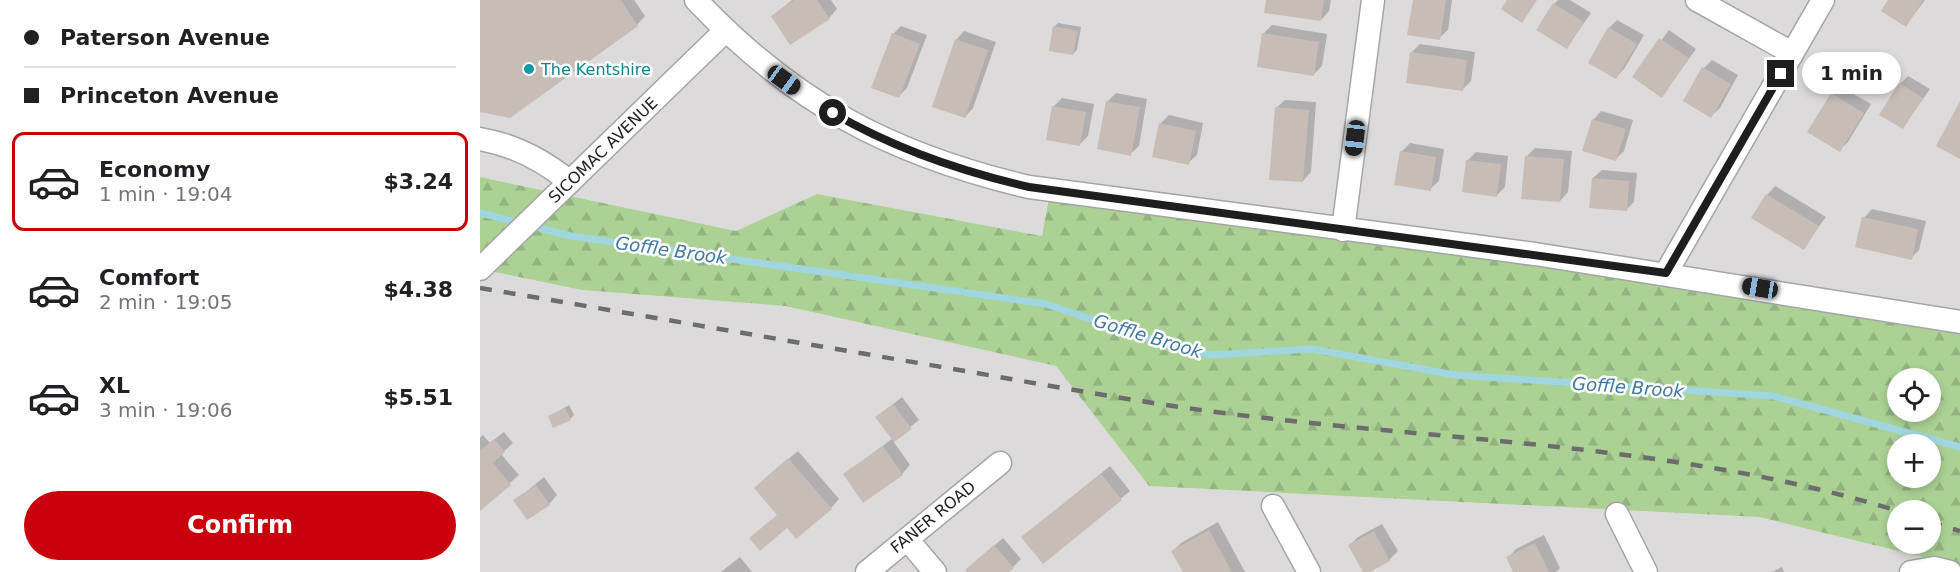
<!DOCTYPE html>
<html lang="en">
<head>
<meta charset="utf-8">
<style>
  body { margin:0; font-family:"DejaVu Sans",sans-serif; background:#f6f6f6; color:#202124; height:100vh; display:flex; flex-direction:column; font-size:22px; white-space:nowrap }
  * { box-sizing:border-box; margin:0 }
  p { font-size:20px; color:#757577 }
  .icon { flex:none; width:33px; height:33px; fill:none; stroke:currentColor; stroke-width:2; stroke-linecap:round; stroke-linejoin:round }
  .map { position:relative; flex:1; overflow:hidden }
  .details { display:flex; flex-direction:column; background:#fff; width:480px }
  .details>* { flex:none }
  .guide { display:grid; align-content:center; height:132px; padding:0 24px; background:#fff }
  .tools { position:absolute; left:1407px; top:368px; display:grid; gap:12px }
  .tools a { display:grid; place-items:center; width:54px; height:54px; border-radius:50%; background:#fff; box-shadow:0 3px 9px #0003; font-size:30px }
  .end { position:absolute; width:27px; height:27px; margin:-14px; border:8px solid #1e1e1e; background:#fff; box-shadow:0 0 0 3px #fff }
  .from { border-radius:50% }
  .bubble { position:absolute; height:42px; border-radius:21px; background:#fff; box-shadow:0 3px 9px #0003; font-size:20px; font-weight:800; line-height:42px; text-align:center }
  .car { position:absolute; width:18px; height:36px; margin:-18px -9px; border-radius:8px; box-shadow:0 0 4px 2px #0007; background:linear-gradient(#222 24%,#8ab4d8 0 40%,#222 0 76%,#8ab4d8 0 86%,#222 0) }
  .guide b { display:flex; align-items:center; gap:21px; height:57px; font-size:22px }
  .guide b+b { border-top:2px solid #e0e0e0 }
  .guide i { width:15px; height:15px; background:#202124 }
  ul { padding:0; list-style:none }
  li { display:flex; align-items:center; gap:18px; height:99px; margin:0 12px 9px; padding:0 12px; border:3px solid transparent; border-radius:12px }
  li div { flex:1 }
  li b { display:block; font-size:22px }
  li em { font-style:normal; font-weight:800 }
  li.current { border-color:#cb000d }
  li>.icon { width:54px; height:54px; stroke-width:1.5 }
  .primary-button { display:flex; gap:12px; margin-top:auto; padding:12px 24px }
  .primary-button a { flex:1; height:69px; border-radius:36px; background:#cb000d; color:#fff; font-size:24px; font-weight:800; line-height:69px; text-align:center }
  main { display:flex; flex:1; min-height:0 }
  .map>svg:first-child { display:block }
  .residential { fill:#dcdadb }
  .forest { fill:url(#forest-firs); fill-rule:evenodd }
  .shadow { fill:#0003 }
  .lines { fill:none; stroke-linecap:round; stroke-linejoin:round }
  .stream { stroke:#a0d6e0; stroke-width:7 }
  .building { fill:#c7bcb6 }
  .minor-casing { stroke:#a5a5a5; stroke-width:25 }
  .minor { stroke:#fff; stroke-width:22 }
  .rail { stroke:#6c6c6c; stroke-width:4.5; stroke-dasharray:12 12; stroke-linecap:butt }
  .route { stroke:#1e1e1e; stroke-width:8 }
  .culture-dot { fill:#0f9aa8; stroke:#fff; stroke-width:2 }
  .labels { text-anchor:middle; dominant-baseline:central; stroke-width:5; stroke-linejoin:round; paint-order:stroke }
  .culture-label { font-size:16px; fill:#0d838f; stroke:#fff; text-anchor:start }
  .street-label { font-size:16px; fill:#1e1e1e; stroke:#fff }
  .water-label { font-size:18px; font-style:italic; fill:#3f78a3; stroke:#fff }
</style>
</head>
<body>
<main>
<section class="details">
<div class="guide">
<b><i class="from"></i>Paterson Avenue</b>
<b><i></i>Princeton Avenue</b>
</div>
<ul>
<li class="current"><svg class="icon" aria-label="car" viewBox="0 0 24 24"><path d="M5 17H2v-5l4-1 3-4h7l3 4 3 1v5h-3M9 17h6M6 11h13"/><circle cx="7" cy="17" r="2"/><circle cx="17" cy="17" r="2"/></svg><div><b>Economy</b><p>1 min · 19:04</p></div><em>$3.24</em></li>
<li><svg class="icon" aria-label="car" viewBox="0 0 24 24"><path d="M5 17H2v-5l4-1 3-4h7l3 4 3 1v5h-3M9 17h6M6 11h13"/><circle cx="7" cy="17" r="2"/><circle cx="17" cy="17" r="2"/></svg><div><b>Comfort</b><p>2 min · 19:05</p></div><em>$4.38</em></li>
<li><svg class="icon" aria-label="car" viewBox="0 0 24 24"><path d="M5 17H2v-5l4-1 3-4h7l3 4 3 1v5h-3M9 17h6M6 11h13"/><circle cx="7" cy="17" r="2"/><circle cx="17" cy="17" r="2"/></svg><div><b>XL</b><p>3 min · 19:06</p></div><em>$5.51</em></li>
</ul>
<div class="primary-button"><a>Confirm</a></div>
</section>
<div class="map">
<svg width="1480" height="572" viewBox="0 0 1480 572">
  <defs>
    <pattern id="forest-firs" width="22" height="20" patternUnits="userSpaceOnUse" patternTransform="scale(1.5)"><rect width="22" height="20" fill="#abd195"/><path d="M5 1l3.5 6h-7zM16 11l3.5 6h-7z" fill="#93b380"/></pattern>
  </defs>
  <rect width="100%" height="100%" fill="#efeae3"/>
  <path class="residential" d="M0,0H1480V330L570,187L562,236L337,194L256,231L0,177Z
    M0,269L102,290L305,306L576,366L669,486L1279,517L1480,566V572H0Z"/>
  <path class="forest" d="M0,177L256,231L337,194L562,236L571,186L1480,330V566L1279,517L669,486L576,366L305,306L102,290L0,269ZM1418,378H1450V411H1418ZM1418,444H1450V477H1418ZM1418,510H1450V543H1418Z"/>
  <path class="shadow" d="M0,0H154L165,16L157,25L0,110Z
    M312,0H351L357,9L349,18L293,16Z
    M788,0H851L849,11L841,20Z
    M934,0H972L968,30L959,38Z
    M1078,0H1090L1111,13L1087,47L1074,4Z
    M1410,0H1445L1426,25Z
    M1137,20L1164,35L1144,69L1136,77L1129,28Z
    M578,23L601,27L597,50L593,54L574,27Z
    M792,25L847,34L842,66L834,74L783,34Z
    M421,26L447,35L427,88L419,96L413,34Z
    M1189,30L1216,49L1182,96L1154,77Z
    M484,31L516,42L493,108L485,117L476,40Z
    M940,44L995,52L991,81L982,90L932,52Z
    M1232,60L1258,75L1240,108L1231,116L1224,68Z
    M1428,76L1450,89L1423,127L1420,84Z
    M1360,86L1391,104L1368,142L1360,150L1352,94Z
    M636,93L667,99L659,146L650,154L627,102Z
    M582,98L614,104L608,136L600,144L574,106Z
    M805,100L836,102L831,172L823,181L796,108Z
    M1121,111L1153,120L1144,151L1136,159L1113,120Z
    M689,115L723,123L717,155L708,163L680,124Z
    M930,143L964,149L959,181L950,189L921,152Z
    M1055,148L1092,151L1088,192L1080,201L1047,156Z
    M996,152L1028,156L1025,187L1017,195L987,161Z
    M1122,170L1157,173L1154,202L1146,210L1113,178Z
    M1295,186L1346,217L1323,248L1287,195Z
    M1392,209L1446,221L1439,250L1431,258L1384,218Z
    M422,397L439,420L413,441L430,465L422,474H365L413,438L397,417Z
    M89,405L94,415L90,419L69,417Z
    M24,432L33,443L21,454L39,475L0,509V438L3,435L10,443Z
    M318,451L359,499L351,508L308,526L298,514L284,479Z
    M630,466L650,491L563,562L552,529Z
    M64,477L77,495L69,504L35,501Z
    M738,522L765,572H704L693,551L701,543Z
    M902,524L918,551L909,560L884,572L870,545L878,537Z
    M1064,535L1080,568L1076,572H1035L1028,558L1036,549Z
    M523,538L541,559L533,567L527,572H489L495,562Z
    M260,557L272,572H241Z
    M1302,567L1304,572H1292Z"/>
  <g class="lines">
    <path class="stream" d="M0,213L41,223
      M52,226L91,236L566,304L667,338L731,355L832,349L975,375L1293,396L1480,447"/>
  </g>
  <path class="building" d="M0,0H141L158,26L30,118L0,112Z
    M314,0H337L350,19L310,45L291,16Z
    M786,0H844L841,21L784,13Z
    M933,0H966L960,40L927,35Z
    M1027,0H1057L1042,23L1021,9Z
    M1408,0H1443L1426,27L1401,11Z
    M1073,3L1104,22L1087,49L1056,30Z
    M573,26L598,31L593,55L569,51Z
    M1128,27L1157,44L1136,79L1108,63Z
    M412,33L440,44L419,98L391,88Z
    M782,33L839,42L834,76L777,67Z
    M1179,38L1209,58L1182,98L1152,77Z
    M475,39L508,50L485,118L452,107Z
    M930,52L987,60L983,91L926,83Z
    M1222,67L1251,84L1231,118L1203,101Z
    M1419,83L1443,98L1423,129L1399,115Z
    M1351,93L1384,113L1360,152L1327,132Z
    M626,101L660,107L651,156L617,149Z
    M1480,101V159L1456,146Z
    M572,106L606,112L600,146L566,140Z
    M795,107L829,110L823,182L789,180Z
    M1112,119L1146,129L1136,161L1102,151Z
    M679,123L716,131L709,165L672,157Z
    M920,151L956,157L951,191L914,185Z
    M1045,156L1084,159L1080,202L1041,199Z
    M986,160L1021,164L1017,197L982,192Z
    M1112,178L1149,181L1147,211L1109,208Z
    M1286,194L1339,226L1324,250L1271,218Z
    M1382,217L1438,229L1432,260L1375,247Z
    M413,404L432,429L414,442L395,417Z
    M85,408L91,420L73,428L68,416Z
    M14,439L25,452L13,463L31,485L0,511V451Z
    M403,446L423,475L383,503L363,474Z
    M308,458L352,509L316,539L307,528L280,551L269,538L297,515L274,488Z
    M621,474L642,500L563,564L541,537Z
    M56,485L70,505L47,520L33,500Z
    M729,530L752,572H703L691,551Z
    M894,531L910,561L890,572H883L868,545Z
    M1055,543L1069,572H1033L1026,557Z
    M514,545L534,568L529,572H487L485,570Z"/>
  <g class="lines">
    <g class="minor-casing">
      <path id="minor" d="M216,0C313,103 412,155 549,187L1055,254L1480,322
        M1217,0L1312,53
        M0,139C35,145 63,160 90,182
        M863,230L893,0
        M0,269L245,31
        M1186,273L1343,0
        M793,506L829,572
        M1137,514L1166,572
        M427,539L455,572
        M387,572L520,463
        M1431,572L1454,568L1470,572"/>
    </g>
    <use href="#minor" class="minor"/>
    <path class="rail" d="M0,288C154,314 308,341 462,367C567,385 671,405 776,417C990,442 1211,447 1418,511
      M1450,522L1480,531"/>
  </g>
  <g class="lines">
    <path class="route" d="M353,113C415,149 479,171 549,187L1186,273L1301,74"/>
  </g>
  <circle class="culture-dot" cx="49" cy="69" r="6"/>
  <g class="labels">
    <g class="culture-label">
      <text x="61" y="69">The Kentshire</text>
    </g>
    <g class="street-label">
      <text transform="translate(123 150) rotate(-44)">SICOMAC AVENUE</text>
      <text transform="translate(453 517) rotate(-39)">FANER ROAD</text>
    </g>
    <g class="water-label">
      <text transform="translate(191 250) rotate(8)">Goffle Brook</text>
      <text transform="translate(668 336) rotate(17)">Goffle Brook</text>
      <text transform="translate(1148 387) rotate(4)">Goffle Brook</text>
    </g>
  </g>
</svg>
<div class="tools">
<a><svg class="icon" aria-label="locate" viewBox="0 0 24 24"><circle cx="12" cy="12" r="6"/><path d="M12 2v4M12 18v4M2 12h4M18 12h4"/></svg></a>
<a>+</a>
<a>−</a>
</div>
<i class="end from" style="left:353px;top:113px"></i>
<i class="end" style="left:1301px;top:74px"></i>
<div class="bubble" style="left:1322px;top:52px;width:99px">1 min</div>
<i class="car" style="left:304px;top:80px;rotate:126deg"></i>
<i class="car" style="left:875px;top:138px;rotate:187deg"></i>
<i class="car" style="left:1280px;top:288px;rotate:279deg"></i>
</div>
</main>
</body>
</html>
